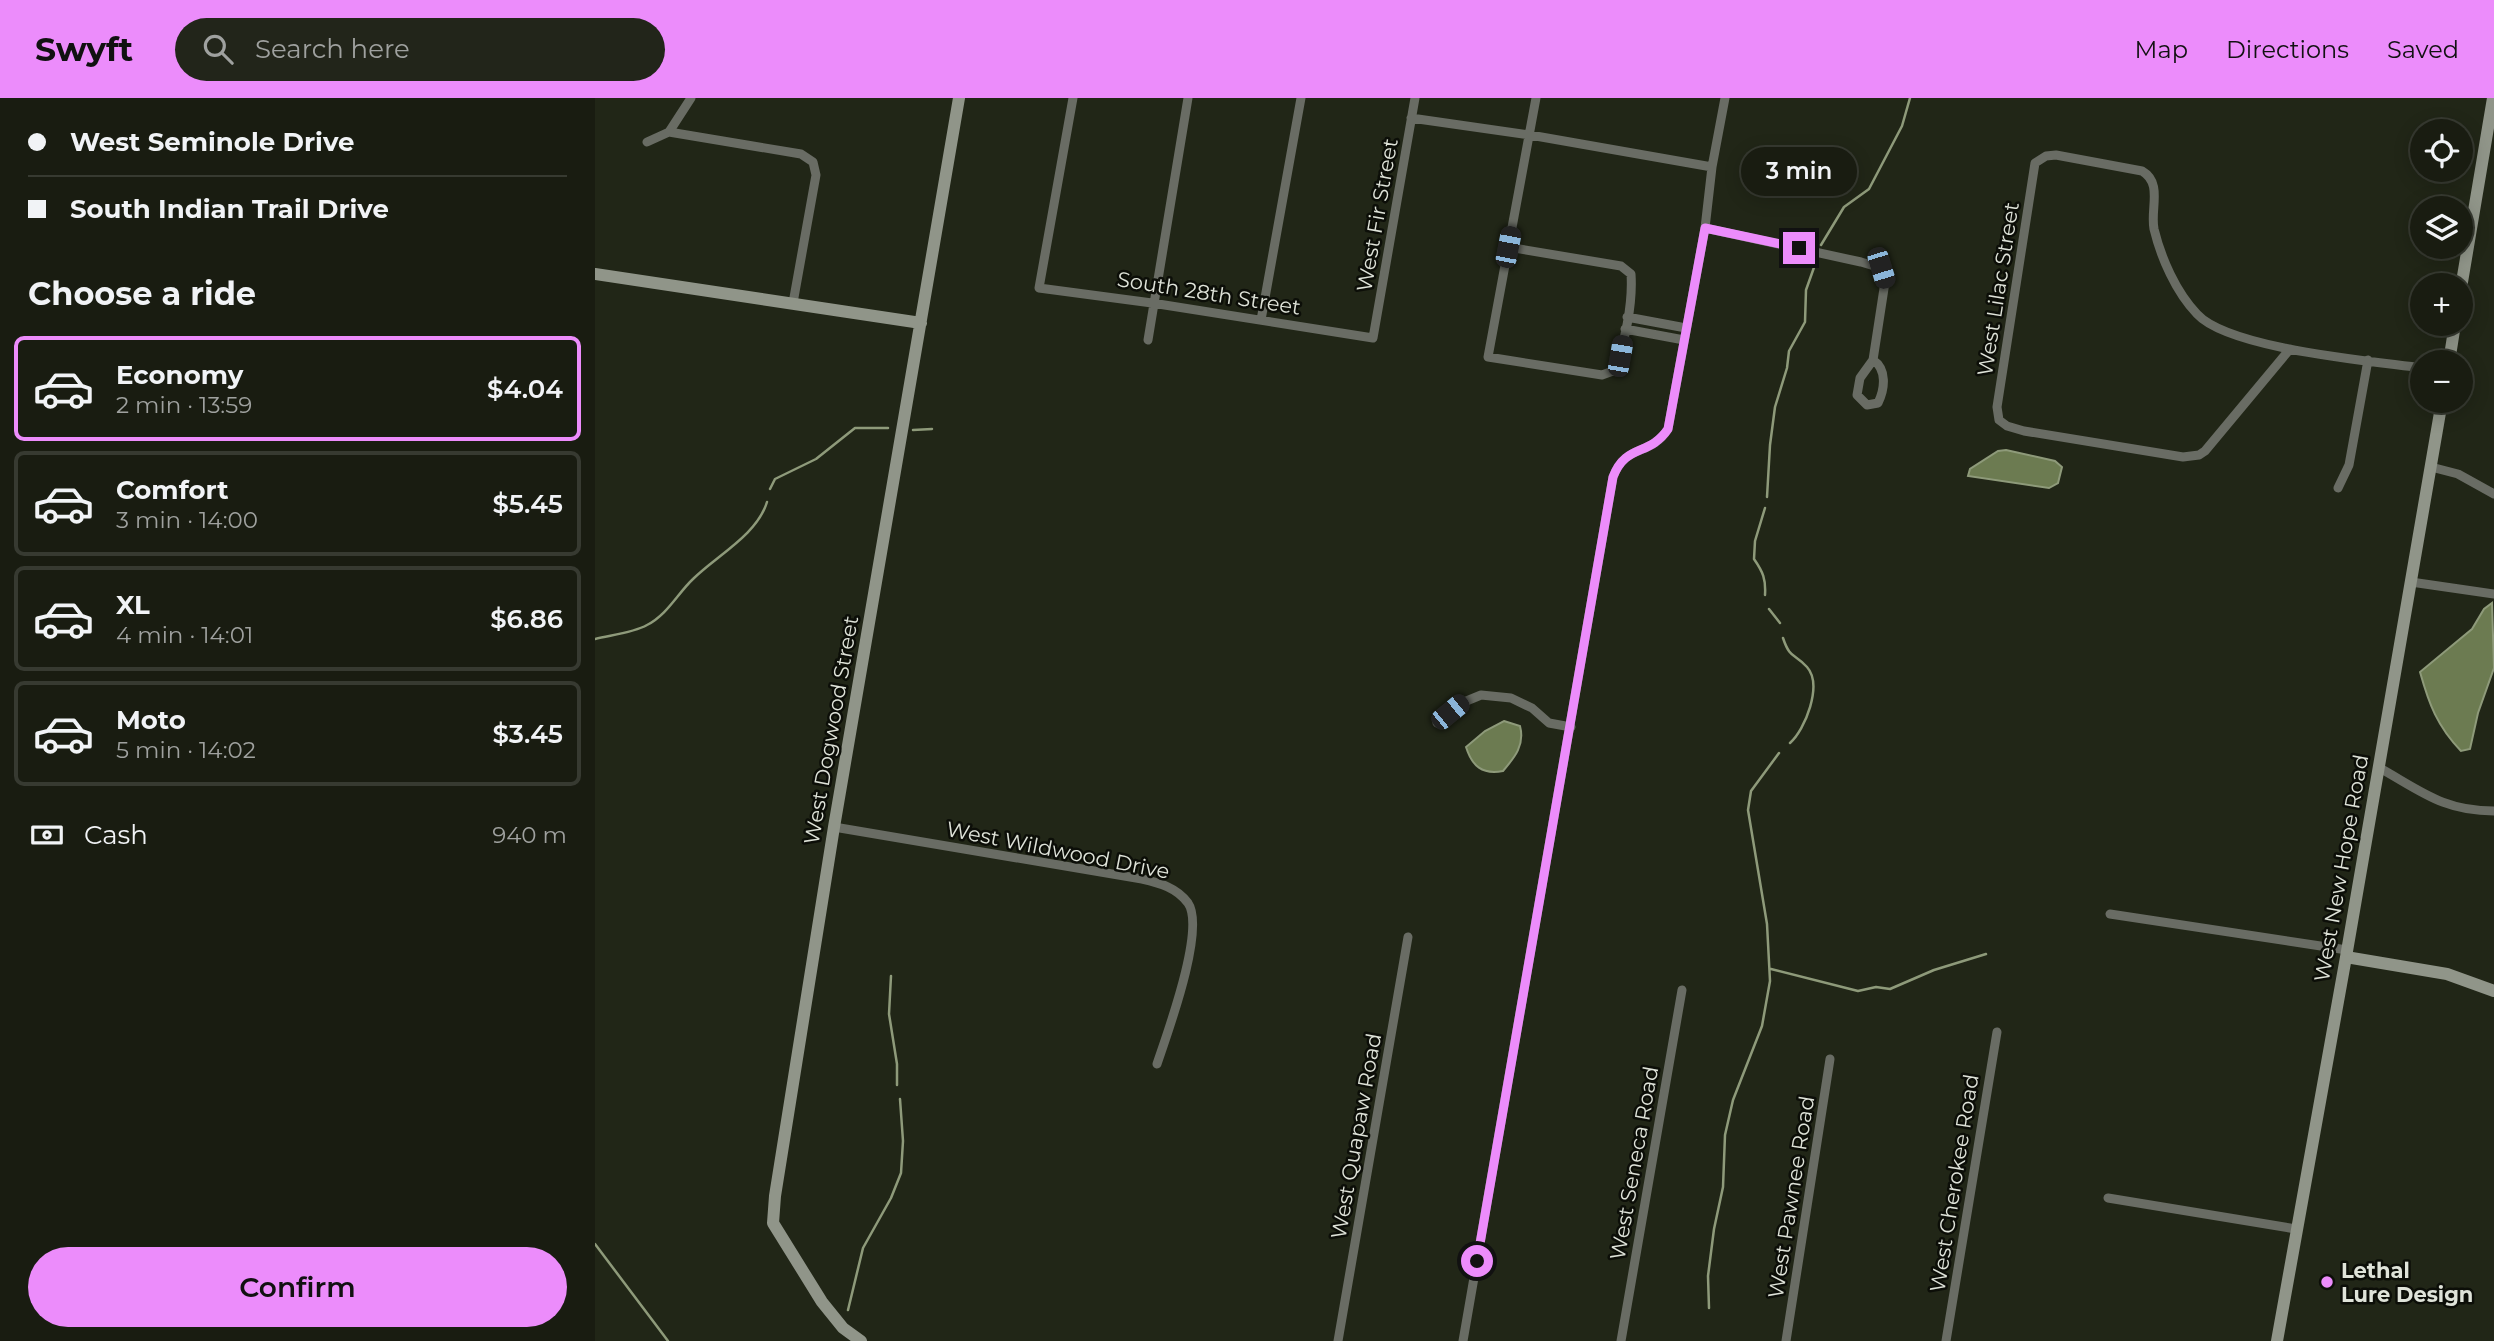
<!DOCTYPE html>
<html lang="en">
<head>
<meta charset="utf-8">
<style>
  body { margin:0; font-family:Montserrat,sans-serif; background:#22251a; color:#f1f3f6; height:100vh; display:flex; flex-direction:column; font-size:26px; white-space:nowrap }
  * { box-sizing:border-box; margin:0 }
  p { font-size:23px; color:#9fa19f }
  .icon { flex:none; width:38px; height:38px; fill:none; stroke:currentColor; stroke-width:2; stroke-linecap:round; stroke-linejoin:round }
  .map { position:relative; flex:1; overflow:hidden }
  .sheet { display:flex; flex-direction:column; background:#191c11; width:595px }
  .sheet>* { flex:none }
  .banner { display:grid; align-content:center; height:154px; padding:0 28px; background:#191c11 }
  .buttons { position:absolute; left:1815px; top:21px; display:grid; gap:14px }
  .buttons a { display:grid; place-items:center; width:63px; height:63px; border-radius:50%; background:#191c11; box-shadow:0 4px 18px #0003,0 0 0 2px #373a31; font-size:35px }
  .end { position:absolute; width:32px; height:32px; margin:-16px; border:9px solid #ec8cfb; background:#111; box-shadow:0 0 0 4px #111 }
  .from { border-radius:50% }
  .bubble { position:absolute; height:49px; border-radius:24px; background:#191c11; box-shadow:0 4px 18px #0003,0 0 0 2px #373a31; font-size:23px; font-weight:600; line-height:49px; text-align:center }
  .car { position:absolute; width:21px; height:42px; margin:-21px -10px; border-radius:9px; box-shadow:0 0 5px 2px #0007; background:linear-gradient(#222 24%,#8ab4d8 0 40%,#222 0 76%,#8ab4d8 0 86%,#222 0) }
  .banner b { display:flex; align-items:center; gap:24px; height:66px; font-size:26px }
  .banner b+b { border-top:2px solid #373a31 }
  .banner i { width:18px; height:18px; background:#f1f3f6 }
  ul { padding:0; list-style:none }
  li { display:flex; align-items:center; gap:21px; height:105px; margin:0 14px 10px; padding:0 14px; border:4px solid #373a31; border-radius:10px }
  li div { flex:1 }
  li b { display:block; font-size:26px }
  li em { font-style:normal; font-weight:600 }
  li.selected { border-color:#ec8cfb }
  li>.icon { width:63px; height:63px; stroke-width:1.5 }
  h2 { padding:0 28px; font-size:32px; line-height:84px }
  .pay { display:flex; align-items:center; gap:18px; height:77px; padding:0 28px; font-size:26px }
  .pay p { margin-inline-start:auto }
  .button { display:flex; gap:14px; margin-top:auto; padding:14px 28px }
  .button a { flex:1; height:80px; border-radius:42px; background:#ec8cfb; color:#111; font-size:28px; font-weight:600; line-height:80px; text-align:center }
  header { display:flex; align-items:center; gap:42px; box-sizing:border-box; height:98px; padding:0 35px; background:#ec8cfb; color:#111 }
  header strong { font-size:33px }
  nav { display:flex; gap:38px; margin-inline-start:auto; font-size:24px }
  .search { width:490px; height:63px; background:#22251a; display:flex; align-items:center; gap:18px; box-sizing:border-box; padding:0 24px; border-radius:38px; color:#9fa19f; font-size:26px }
  main { display:flex; flex:1; min-height:0 }
  .map>svg:first-child { display:block }
  .water { fill:#6c7b51; stroke:#8e9a7a; stroke-width:2 }
  .lines { fill:none; stroke-linecap:round; stroke-linejoin:round }
  .stream { stroke:#8e9a7a; stroke-width:2.5 }
  .street { stroke:#696c64; stroke-width:9 }
  .secondary { stroke:#909589; stroke-width:12 }
  .route { stroke:#ec8cfb; stroke-width:9 }
  .poi-dot { fill:#ec8cfb; stroke:#0c0e08; stroke-width:2.5 }
  .labels { text-anchor:middle; dominant-baseline:central; stroke-width:5; stroke-linejoin:round; paint-order:stroke }
  .street-label { font-size:21px; fill:#dfe3d9; stroke:#0c0e08 }
  .poi-label { font-size:21px; font-weight:bold; fill:#dfe3d9; stroke:#0c0e08; text-anchor:start }
</style>
</head>
<body>
<header>
<strong>Swyft</strong>
<div class="search"><svg class="icon" aria-label="search" viewBox="0 0 24 24"><circle cx="10" cy="10" r="6"/><path d="M15 15l6 6"/></svg>Search here</div>
<nav><a>Map</a><a>Directions</a><a>Saved</a></nav>
</header>
<main>
<section class="sheet">
<div class="banner">
<b><i class="from"></i>West Seminole Drive</b>
<b><i></i>South Indian Trail Drive</b>
</div>
<h2>Choose a ride</h2>
<ul>
<li class="selected"><svg class="icon" aria-label="car" viewBox="0 0 24 24"><path d="M5 17H2v-5l4-1 3-4h7l3 4 3 1v5h-3M9 17h6M6 11h13"/><circle cx="7" cy="17" r="2"/><circle cx="17" cy="17" r="2"/></svg><div><b>Economy</b><p>2 min · 13:59</p></div><em>$4.04</em></li>
<li><svg class="icon" aria-label="car" viewBox="0 0 24 24"><path d="M5 17H2v-5l4-1 3-4h7l3 4 3 1v5h-3M9 17h6M6 11h13"/><circle cx="7" cy="17" r="2"/><circle cx="17" cy="17" r="2"/></svg><div><b>Comfort</b><p>3 min · 14:00</p></div><em>$5.45</em></li>
<li><svg class="icon" aria-label="car" viewBox="0 0 24 24"><path d="M5 17H2v-5l4-1 3-4h7l3 4 3 1v5h-3M9 17h6M6 11h13"/><circle cx="7" cy="17" r="2"/><circle cx="17" cy="17" r="2"/></svg><div><b>XL</b><p>4 min · 14:01</p></div><em>$6.86</em></li>
<li><svg class="icon" aria-label="car" viewBox="0 0 24 24"><path d="M5 17H2v-5l4-1 3-4h7l3 4 3 1v5h-3M9 17h6M6 11h13"/><circle cx="7" cy="17" r="2"/><circle cx="17" cy="17" r="2"/></svg><div><b>Moto</b><p>5 min · 14:02</p></div><em>$3.45</em></li>
</ul>
<div class="pay"><svg class="icon" aria-label="cash" viewBox="0 0 24 24"><path d="M3 7h18v10H3z"/><circle cx="12" cy="12" r="2"/></svg>Cash<p>940 m</p></div>
<div class="button"><a>Confirm</a></div>
</section>
<div class="map">
<svg width="1899" height="1243" viewBox="0 0 1899 1243">
  <rect width="100%" height="100%" fill="#212617"/>
  <path class="water" d="M1411,352L1460,363L1467,369L1463,385L1454,390L1373,378L1375,371L1403,353Z
    M1897,505L1899,570L1883,615L1875,651L1866,653C1842,628 1834,606 1825,574L1877,531L1889,511Z
    M909,623L925,628C930,647 920,659 908,673C887,677 877,668 871,649L890,633Z"/>
  <g class="lines">
    <path class="stream" d="M1226,147L1249,109L1274,91L1307,28L1315,0
      M318,332L337,331
      M175,391L180,381L221,361L260,330H293
      M1172,399L1175,347L1180,309L1192,270L1194,253L1210,224L1211,192L1222,161
      M1170,410L1160,443L1159,461C1168,474 1171,481 1170,497
      M1174,511L1185,525
      M1188,540C1195,561 1199,555 1212,569C1228,587 1210,632 1195,645
      M0,541C16,537 38,535 52,527C72,517 83,495 98,481C121,458 162,437 172,404
      M1176,871L1263,893L1281,889L1295,891L1339,872L1391,856
      M296,878L294,916L302,966V987
      M0,1146L73,1243
      M1114,1210L1113,1178L1119,1131L1128,1089L1130,1037L1138,1002L1167,928L1175,883L1172,826L1153,712L1156,693L1184,655
      M253,1212L268,1150L296,1100L306,1075L308,1043L305,1001"/>
    <path class="street" d="M96,0L74,34L206,56L218,64L221,77L198,205
      M478,0L444,190L557,205L778,240L820,0
      M816,20L935,37L1117,69
      M52,44L74,34
      M1110,130L1266,164L1286,170L1290,184L1278,262L1265,280L1262,297L1272,307L1283,305C1290,291 1292,271 1278,262
      M913,149L1026,168L1036,176C1038,205 1030,247 1018,273L1007,277L893,259L941,0
      M1032,219L1091,230
      M666,222L706,0
      M1030,231L1089,242
      M553,242L593,0
      M1695,251L1610,353L1604,357L1588,359L1429,333L1412,328L1404,322L1402,309L1440,65L1451,58L1461,57L1547,73C1568,85 1555,111 1559,131C1566,160 1581,194 1602,216C1634,251 1777,263 1827,270
      M1836,369L1863,376L1899,396
      M1743,390L1754,367L1773,262
      M1816,484L1899,496
      M842,625L869,604L886,597L916,600L937,610L954,625L976,629
      M1783,669C1826,693 1848,713 1899,713
      M239,729L547,781C565,785 582,790 593,805C611,831 572,936 562,966
      M1515,816L1752,852
      M1513,1100L1701,1131
      M743,1243L813,839
      M868,1243L1018,379C1031,345 1055,359 1073,331L1110,130L1117,69L1130,0
      M1026,1243L1087,892
      M1191,1243L1235,961
      M1351,1243L1402,934"/>
    <path class="secondary" d="M0,176L326,225
      M1866,190L1898,0
      M1854,264L1860,226
      M1751,859L1852,876L1899,893
      M266,1243L248,1230L227,1204L178,1125L180,1098L239,729L364,0
      M1682,1243L1751,859L1847,303"/>
  </g>
  <g class="lines">
    <path class="route" d="M882,1163L1018,379C1031,345 1054,359 1073,331L1110,130L1204,150"/>
  </g>
  <circle class="poi-dot" cx="1732" cy="1184" r="7"/>
  <g class="labels">
    <g class="street-label">
      <text transform="translate(782 117) rotate(-80)">West Fir Street</text>
      <text transform="translate(1403 191) rotate(-81)">West Lilac Street</text>
      <text transform="translate(614 195) rotate(9)">South 28th Street</text>
      <text transform="translate(236 632) rotate(-80)">West Dogwood Street</text>
      <text transform="translate(463 752) rotate(11)">West Wildwood Drive</text>
      <text transform="translate(1746 770) rotate(-80)">West New Hope Road</text>
      <text transform="translate(761 1038) rotate(-80)">West Quapaw Road</text>
      <text transform="translate(1039 1065) rotate(-80)">West Seneca Road</text>
      <text transform="translate(1359 1085) rotate(-81)">West Cherokee Road</text>
      <text transform="translate(1196 1099) rotate(-81)">West Pawnee Road</text>
    </g>
    <g class="poi-label">
      <text x="1746" y="1172">Lethal<tspan x="1746" dy="24">Lure Design</tspan></text>
    </g>
  </g>
</svg>
<div class="buttons">
<a><svg class="icon" aria-label="locate" viewBox="0 0 24 24"><circle cx="12" cy="12" r="6"/><path d="M12 2v4M12 18v4M2 12h4M18 12h4"/></svg></a>
<a><svg class="icon" aria-label="layers" viewBox="0 0 24 24"><path d="M12 4l9 5-9 5-9-5zM3 14l9 5 9-5"/></svg></a>
<a>+</a>
<a>−</a>
</div>
<i class="end from" style="left:882px;top:1163px"></i>
<i class="end" style="left:1204px;top:150px"></i>
<div class="bubble" style="left:1146px;top:49px;width:116px">3 min</div>
<i class="car" style="left:913px;top:149px;rotate:11deg"></i>
<i class="car" style="left:1286px;top:170px;rotate:163deg"></i>
<i class="car" style="left:1025px;top:258px;rotate:10deg"></i>
<i class="car" style="left:855px;top:614px;rotate:51deg"></i>
</div>
</main>
</body>
</html>
